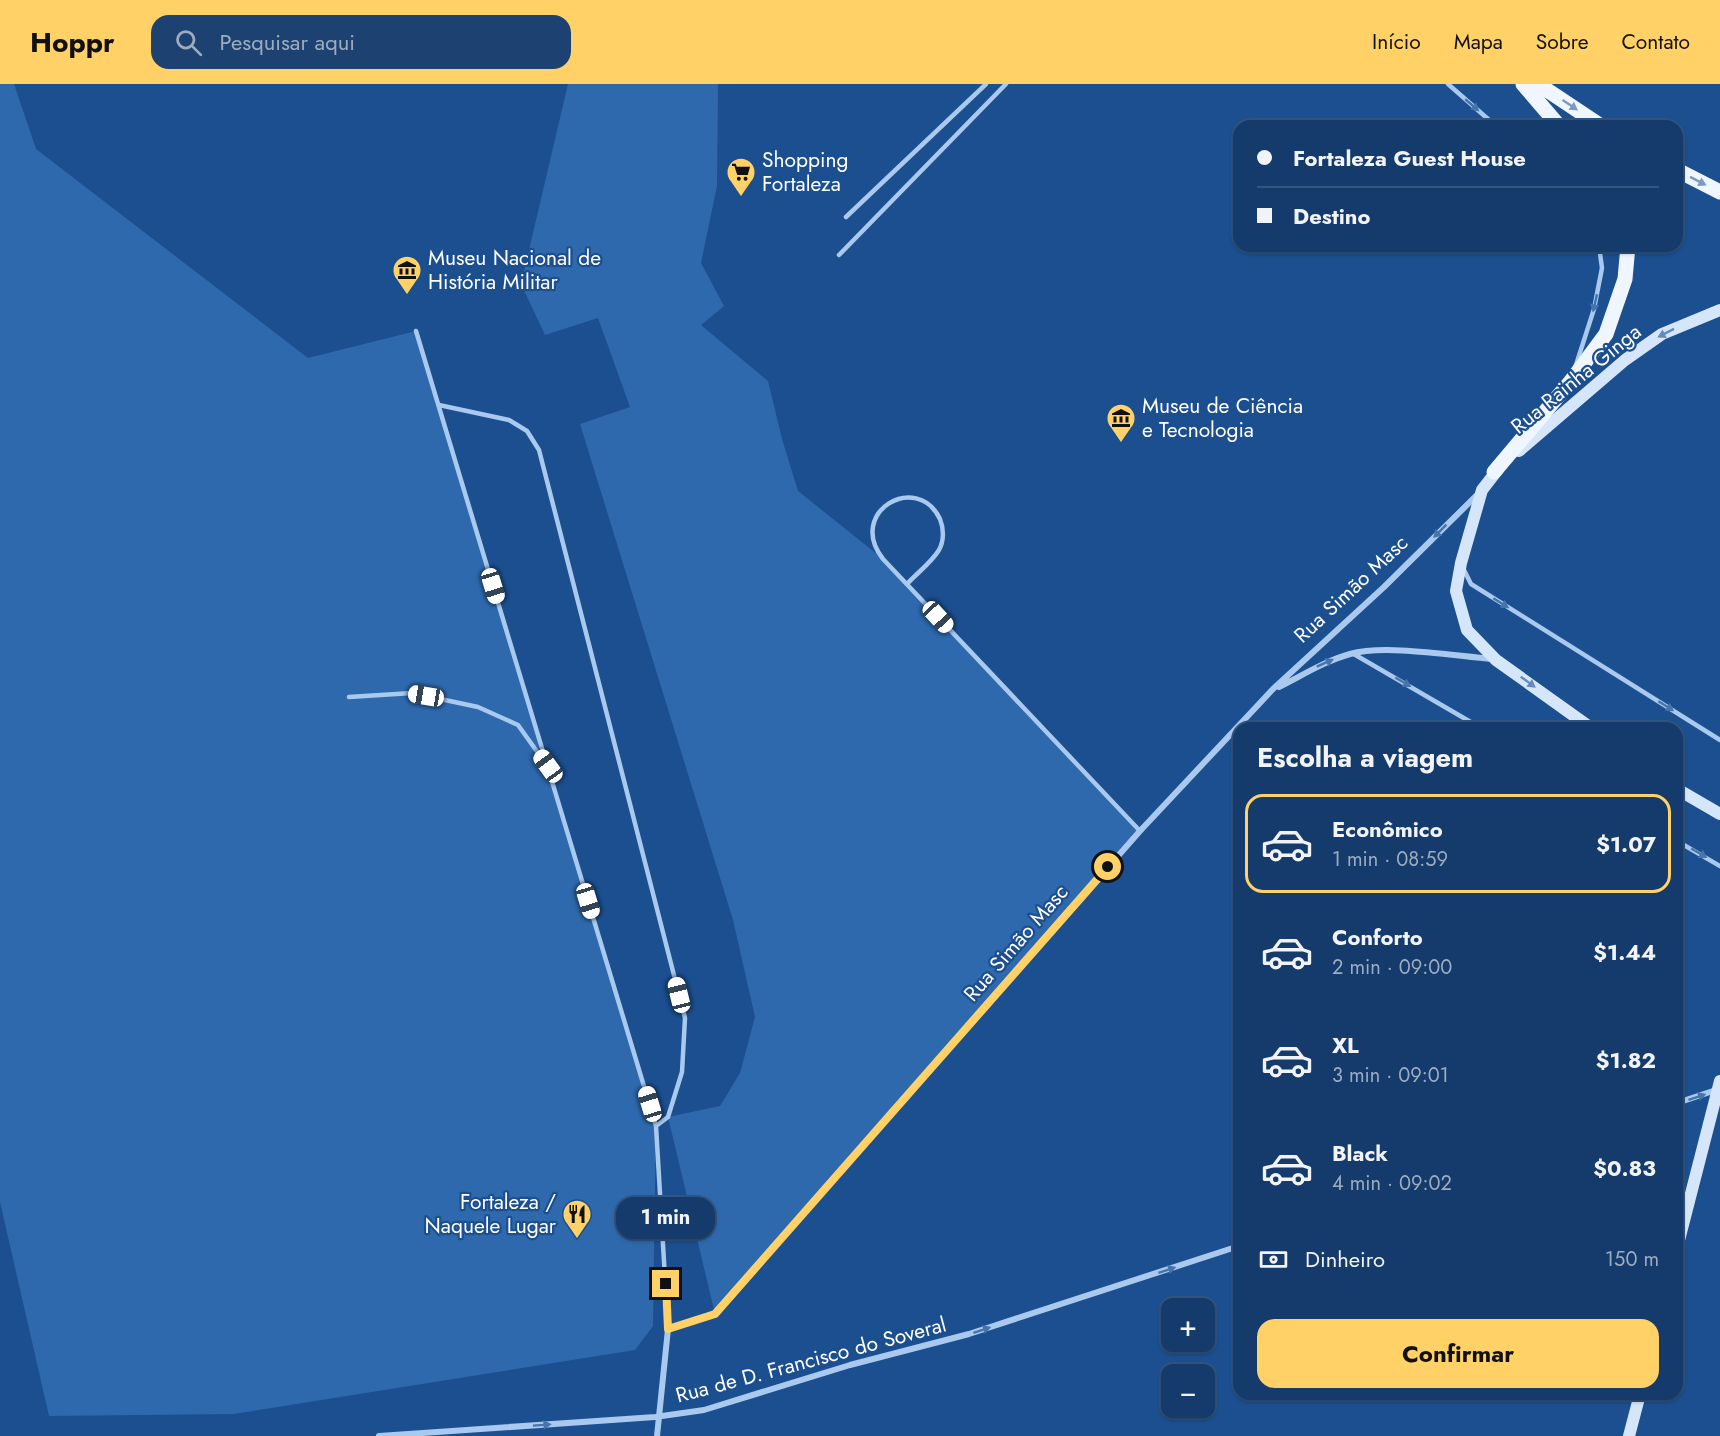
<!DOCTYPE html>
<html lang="pt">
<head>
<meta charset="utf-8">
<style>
  body { margin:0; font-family:Jost,sans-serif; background:#1d4271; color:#f1f3f6; height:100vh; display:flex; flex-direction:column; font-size:22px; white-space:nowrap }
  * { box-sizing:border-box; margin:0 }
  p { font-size:20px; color:#9dadc1 }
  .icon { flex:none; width:33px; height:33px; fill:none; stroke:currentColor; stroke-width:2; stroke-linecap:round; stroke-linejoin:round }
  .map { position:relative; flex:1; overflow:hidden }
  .side { position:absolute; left:1233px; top:638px; width:450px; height:678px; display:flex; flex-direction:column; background:#143b6b; border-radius:18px; box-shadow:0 2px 4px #0004,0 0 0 2px #33557e }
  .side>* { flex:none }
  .banner { position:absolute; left:1233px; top:36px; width:450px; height:132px; border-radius:18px; box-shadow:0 2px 4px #0004,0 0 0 2px #33557e; display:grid; align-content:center; height:132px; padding:0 24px; background:#143b6b }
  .controls { position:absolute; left:1161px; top:1214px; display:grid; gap:12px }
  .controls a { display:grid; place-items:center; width:54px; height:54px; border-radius:12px; background:#143b6b; box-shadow:0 2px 4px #0004,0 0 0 2px #33557e; font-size:30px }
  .end { position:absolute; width:27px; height:27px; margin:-14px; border:8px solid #ffd166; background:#111; box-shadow:0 0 0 3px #111 }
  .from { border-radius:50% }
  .bubble { position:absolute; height:42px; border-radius:18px; background:#143b6b; box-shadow:0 2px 4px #0004,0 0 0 2px #33557e; font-size:20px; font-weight:700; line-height:42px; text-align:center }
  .car { position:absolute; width:18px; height:36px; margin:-18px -9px; border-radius:8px; box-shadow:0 0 4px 2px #0007; background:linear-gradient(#fff 24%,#345 0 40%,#fff 0 76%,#345 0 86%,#fff 0) }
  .banner b { display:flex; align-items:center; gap:21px; height:57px; font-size:22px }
  .banner b+b { border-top:2px solid #33557e }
  .banner i { width:15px; height:15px; background:#f1f3f6 }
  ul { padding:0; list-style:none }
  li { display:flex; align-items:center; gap:18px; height:99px; margin:0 12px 9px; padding:0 12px; border:3px solid transparent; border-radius:18px }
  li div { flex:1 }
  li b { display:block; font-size:22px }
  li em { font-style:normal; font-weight:700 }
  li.on { border-color:#ffd166 }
  li>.icon { width:54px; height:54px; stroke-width:1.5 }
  h2 { padding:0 24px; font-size:27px; line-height:72px }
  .pay { display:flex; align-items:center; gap:15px; height:66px; padding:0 24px; font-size:22px }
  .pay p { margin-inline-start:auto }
  .button { display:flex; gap:12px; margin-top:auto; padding:12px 24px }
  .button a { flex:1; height:69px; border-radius:18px; background:#ffd166; color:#111; font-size:24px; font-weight:700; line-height:69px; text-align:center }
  header { display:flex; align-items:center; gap:36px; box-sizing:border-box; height:84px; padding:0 30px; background:#ffd166; color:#111 }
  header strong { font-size:28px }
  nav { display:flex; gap:33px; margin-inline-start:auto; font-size:21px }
  .search { width:420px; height:54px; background:#1d4271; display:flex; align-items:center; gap:15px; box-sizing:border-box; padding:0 21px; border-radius:18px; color:#9dadc1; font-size:22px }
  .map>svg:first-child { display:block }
  .green { fill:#2e69ad }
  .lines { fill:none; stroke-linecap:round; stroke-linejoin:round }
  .lane { stroke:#a9c9ee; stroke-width:4.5 }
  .street { stroke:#a9c9ee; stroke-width:6 }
  .secondary { stroke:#d6e6fa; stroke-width:12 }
  .primary { stroke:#f0f6ff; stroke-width:15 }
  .oneway { fill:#4674ac }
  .oneway2 { fill:#7b9ac1 }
  .oneway3 { fill:#668bba }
  .route { stroke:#ffd166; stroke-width:8 }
  .labels { text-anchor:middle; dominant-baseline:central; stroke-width:4.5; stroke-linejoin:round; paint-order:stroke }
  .poi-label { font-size:21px; fill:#fff; stroke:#1b4f8f; text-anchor:start }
  .street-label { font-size:21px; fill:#fff; stroke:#1b4f8f }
</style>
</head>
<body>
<header>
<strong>Hoppr</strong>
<div class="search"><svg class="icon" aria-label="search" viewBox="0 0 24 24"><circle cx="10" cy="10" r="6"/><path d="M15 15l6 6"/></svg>Pesquisar aqui</div>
<nav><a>Início</a><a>Mapa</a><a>Sobre</a><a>Contato</a></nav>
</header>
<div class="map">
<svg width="1720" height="1352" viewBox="0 0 1720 1352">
  <rect width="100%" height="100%" fill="#1b4f8f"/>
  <path class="green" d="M0,0H14L36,65L308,274L416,247L656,1042L653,1242L635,1266L234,1330L49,1332L0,1118Z
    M568,0H718L717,102L701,179L724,222L701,241L768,297L782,355L798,407L883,475L1140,747L715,1230L668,1033L720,1022L740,989L755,933L733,836L580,340L630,323L598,234L545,251L521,200Z"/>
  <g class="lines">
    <path class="lane" d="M1448,0L1496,42
      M846,133L986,0
      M839,171L1006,0
      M416,247L656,1042L668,1245
      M1576,281L1594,225L1602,184L1599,162
      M439,321L509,336L527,347L539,366L685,934L682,988L668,1033L656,1042
      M1463,484L1471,500L1720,656
      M907,500C917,489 931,479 939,466C944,457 944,445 940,435C917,387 846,428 883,475L1140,747
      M1352,569L1481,644
      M349,613L412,609L478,623L518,641L546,680
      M1677,757L1720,782"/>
    <path class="street" d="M1279,603C1303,591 1325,577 1350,570C1385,560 1454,572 1492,575
      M1677,1019L1716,1006
      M379,1352L655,1333L704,1326L850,1281L969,1250L1239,1162
      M657,1352L668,1245L715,1230L1140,747L1273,605L1384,503L1478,410"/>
    <path class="secondary" d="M1519,367L1625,276L1662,250L1720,226
      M1499,384L1482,406L1461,479L1456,507L1467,546L1496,576L1591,644
      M1677,705L1720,730
      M1677,1164L1720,997
      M1629,1352L1640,1310"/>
    <path class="primary" d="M1523,0L1559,42
      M1538,0L1601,42
      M1677,86L1720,108
      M1494,388L1571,297L1606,250L1625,195L1628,162"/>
  </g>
  <defs><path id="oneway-solid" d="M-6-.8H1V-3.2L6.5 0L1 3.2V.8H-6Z" transform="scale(1.5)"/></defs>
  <g class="oneway">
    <use href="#oneway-solid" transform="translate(1472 21) rotate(41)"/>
    <use href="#oneway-solid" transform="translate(1595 219) rotate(103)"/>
    <use href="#oneway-solid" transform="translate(1440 447) rotate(135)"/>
    <use href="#oneway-solid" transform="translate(1501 519) rotate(32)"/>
    <use href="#oneway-solid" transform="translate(1325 579) rotate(-24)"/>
    <use href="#oneway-solid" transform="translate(1403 598) rotate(30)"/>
    <use href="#oneway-solid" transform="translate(1666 622) rotate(32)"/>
    <use href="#oneway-solid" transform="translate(1699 769) rotate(30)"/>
    <use href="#oneway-solid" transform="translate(1697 1013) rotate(-18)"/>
    <use href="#oneway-solid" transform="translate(1167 1186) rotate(-18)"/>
    <use href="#oneway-solid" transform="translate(982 1246) rotate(-18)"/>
    <use href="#oneway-solid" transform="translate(542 1341) rotate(-4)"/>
  </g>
  <g class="oneway2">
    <use href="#oneway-solid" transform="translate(1570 21) rotate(34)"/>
    <use href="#oneway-solid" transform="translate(1698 97) rotate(27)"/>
  </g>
  <g class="oneway3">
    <use href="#oneway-solid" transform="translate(1666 249) rotate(153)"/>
    <use href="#oneway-solid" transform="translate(1528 598) rotate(36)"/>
  </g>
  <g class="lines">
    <path class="route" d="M666,1200L668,1245L715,1230L1108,783"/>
  </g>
  <defs>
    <g id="supermarket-pin" transform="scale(1.5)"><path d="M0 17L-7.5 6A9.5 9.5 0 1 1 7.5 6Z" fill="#ffd166" stroke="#1b4f8f"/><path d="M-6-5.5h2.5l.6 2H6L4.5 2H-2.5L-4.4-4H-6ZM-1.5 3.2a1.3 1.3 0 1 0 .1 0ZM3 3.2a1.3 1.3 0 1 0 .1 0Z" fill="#111"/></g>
    <g id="museum-pin" transform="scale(1.5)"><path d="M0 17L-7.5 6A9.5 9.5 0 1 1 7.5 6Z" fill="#ffd166" stroke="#1b4f8f"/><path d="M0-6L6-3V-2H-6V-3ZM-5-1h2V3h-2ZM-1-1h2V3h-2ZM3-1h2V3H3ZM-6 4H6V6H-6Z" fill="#111"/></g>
    <g id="restaurant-pin" transform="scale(1.5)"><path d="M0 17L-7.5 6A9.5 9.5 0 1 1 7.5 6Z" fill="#ffd166" stroke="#1b4f8f"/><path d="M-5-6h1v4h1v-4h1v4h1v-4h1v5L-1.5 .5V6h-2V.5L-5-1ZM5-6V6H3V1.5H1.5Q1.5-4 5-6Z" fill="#111"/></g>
  </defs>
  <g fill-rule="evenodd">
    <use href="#supermarket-pin" x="741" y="88"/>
    <use href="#museum-pin" x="407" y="186"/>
    <use href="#museum-pin" x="1121" y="334"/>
    <use href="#restaurant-pin" x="577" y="1130"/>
  </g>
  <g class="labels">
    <g class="poi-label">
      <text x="762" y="76">Shopping<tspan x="762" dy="24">Fortaleza</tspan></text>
      <text x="428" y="174">Museu Nacional de<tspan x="428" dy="24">História Militar</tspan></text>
      <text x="1142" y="322">Museu de Ciência<tspan x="1142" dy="24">e Tecnologia</tspan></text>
      <text x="556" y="1118" text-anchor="end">Fortaleza /<tspan x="556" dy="24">Naquele Lugar</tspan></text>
    </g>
    <g class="street-label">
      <text transform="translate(1576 295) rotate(-39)">Rua Rainha Ginga</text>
      <text transform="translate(1351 505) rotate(-43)">Rua Simão Masc</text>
      <text transform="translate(1016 859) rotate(-49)">Rua Simão Masc</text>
      <text transform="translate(811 1276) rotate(-15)">Rua de D. Francisco do Soveral</text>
    </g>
  </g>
</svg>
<div class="controls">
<a>+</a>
<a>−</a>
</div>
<i class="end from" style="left:1108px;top:783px"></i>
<i class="end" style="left:666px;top:1200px"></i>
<div class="bubble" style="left:616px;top:1113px;width:99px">1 min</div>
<i class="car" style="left:493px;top:502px;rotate:163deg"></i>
<i class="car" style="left:938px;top:533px;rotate:137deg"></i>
<i class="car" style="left:426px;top:612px;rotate:280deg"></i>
<i class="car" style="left:548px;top:682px;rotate:324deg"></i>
<i class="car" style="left:588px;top:817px;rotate:163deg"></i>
<i class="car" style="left:679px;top:911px;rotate:346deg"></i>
<i class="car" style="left:650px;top:1020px;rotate:343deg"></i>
<div class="banner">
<b><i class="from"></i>Fortaleza Guest House</b>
<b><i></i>Destino</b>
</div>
<section class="side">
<h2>Escolha a viagem</h2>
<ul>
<li class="on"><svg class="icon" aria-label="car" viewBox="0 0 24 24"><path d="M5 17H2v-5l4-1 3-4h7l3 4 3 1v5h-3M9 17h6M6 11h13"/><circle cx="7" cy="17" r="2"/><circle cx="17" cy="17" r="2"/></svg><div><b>Econômico</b><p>1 min · 08:59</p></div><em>$1.07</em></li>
<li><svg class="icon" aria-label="car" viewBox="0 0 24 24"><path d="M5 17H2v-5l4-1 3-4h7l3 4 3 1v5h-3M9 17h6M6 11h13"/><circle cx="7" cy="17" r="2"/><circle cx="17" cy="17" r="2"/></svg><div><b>Conforto</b><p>2 min · 09:00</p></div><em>$1.44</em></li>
<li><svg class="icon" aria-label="car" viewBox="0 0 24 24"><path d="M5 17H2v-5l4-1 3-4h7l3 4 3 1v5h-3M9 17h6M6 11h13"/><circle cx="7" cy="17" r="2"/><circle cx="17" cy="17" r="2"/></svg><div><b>XL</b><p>3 min · 09:01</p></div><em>$1.82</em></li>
<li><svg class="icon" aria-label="car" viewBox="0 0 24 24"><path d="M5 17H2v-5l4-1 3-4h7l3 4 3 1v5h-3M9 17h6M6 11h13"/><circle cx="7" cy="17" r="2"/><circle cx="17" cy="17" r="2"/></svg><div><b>Black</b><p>4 min · 09:02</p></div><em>$0.83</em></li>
</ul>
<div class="pay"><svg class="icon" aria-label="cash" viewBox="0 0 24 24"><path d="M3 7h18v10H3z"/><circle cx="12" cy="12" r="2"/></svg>Dinheiro<p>150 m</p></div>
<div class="button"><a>Confirmar</a></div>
</section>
</div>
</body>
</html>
